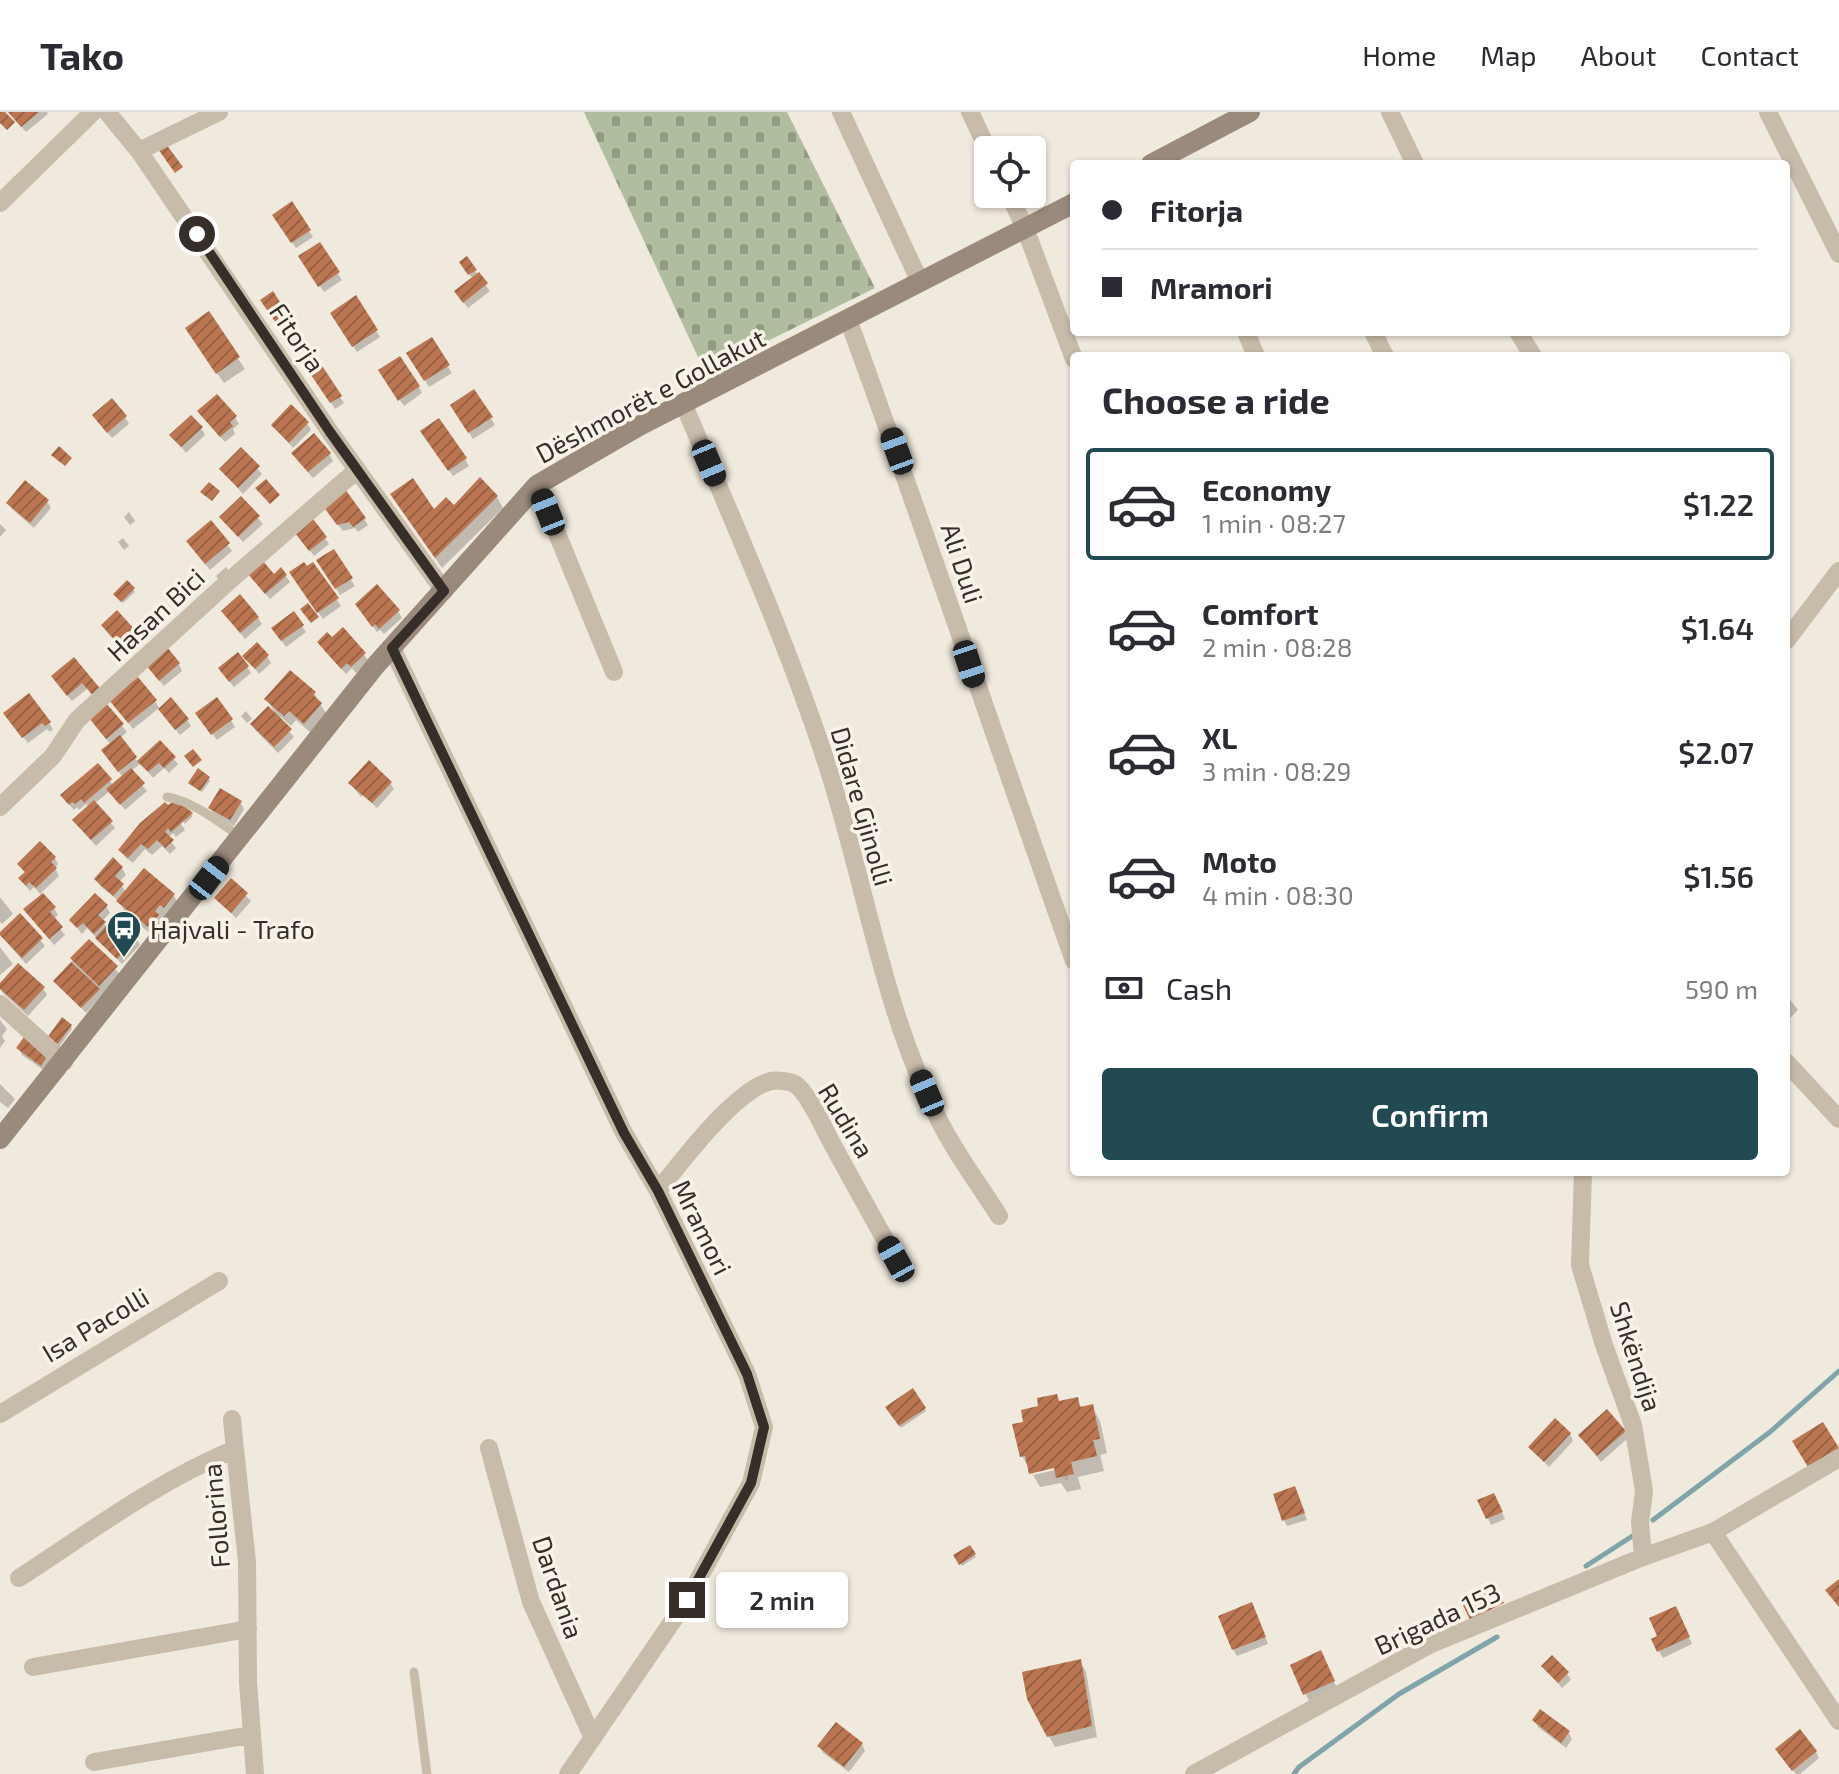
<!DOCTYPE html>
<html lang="en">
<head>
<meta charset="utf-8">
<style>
  body { margin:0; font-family:"Exo 2",sans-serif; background:#f2f2f3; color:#2b2b33; height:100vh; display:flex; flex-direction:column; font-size:30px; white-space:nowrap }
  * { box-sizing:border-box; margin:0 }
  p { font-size:26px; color:#7c7c81 }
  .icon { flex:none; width:44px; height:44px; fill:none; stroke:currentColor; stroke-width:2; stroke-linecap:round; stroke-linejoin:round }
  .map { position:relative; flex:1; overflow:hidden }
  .panel { position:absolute; left:1070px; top:240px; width:720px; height:824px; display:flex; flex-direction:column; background:#fff; border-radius:8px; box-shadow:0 2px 6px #0004 }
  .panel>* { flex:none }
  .banner { position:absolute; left:1070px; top:48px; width:720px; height:176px; border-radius:8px; box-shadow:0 2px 6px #0004; display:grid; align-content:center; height:176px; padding:0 32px; background:#fff }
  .fabs { position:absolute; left:974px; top:24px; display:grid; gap:16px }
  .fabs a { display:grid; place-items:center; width:72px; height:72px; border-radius:8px; background:#fff; box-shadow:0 2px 6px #0004; font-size:40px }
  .end { position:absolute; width:36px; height:36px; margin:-18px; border:10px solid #352e29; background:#fff; box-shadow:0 0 0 4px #fff }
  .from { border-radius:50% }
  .bubble { position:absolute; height:56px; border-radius:8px; background:#fff; box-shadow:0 2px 6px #0004; font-size:26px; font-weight:600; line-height:56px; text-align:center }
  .car { position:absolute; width:24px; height:48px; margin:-24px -12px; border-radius:10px; box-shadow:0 0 6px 2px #0007; background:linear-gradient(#222 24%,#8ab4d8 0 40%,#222 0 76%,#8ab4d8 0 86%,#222 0) }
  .banner b { display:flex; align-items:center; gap:28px; height:76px; font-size:30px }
  .banner b+b { border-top:2px solid #e1e1e2 }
  .banner i { width:20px; height:20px; background:#2b2b33 }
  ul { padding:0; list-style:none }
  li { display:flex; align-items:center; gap:24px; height:112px; margin:0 16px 12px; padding:0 16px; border:4px solid transparent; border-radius:8px }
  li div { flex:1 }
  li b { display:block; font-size:30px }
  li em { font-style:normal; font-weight:600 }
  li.current { border-color:#224a53 }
  li>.icon { width:72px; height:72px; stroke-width:1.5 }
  h2 { padding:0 32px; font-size:36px; line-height:96px }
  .pay { display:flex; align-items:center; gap:20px; height:88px; padding:0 32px; font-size:30px }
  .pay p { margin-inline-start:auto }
  .action { display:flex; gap:16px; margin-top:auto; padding:16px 32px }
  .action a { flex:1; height:92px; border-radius:8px; background:#224a53; color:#fff; font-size:32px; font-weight:600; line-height:92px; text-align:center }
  header { display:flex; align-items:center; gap:48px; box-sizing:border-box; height:112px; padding:0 40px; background:#fff; border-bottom:2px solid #e1e1e2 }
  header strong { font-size:38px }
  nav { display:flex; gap:44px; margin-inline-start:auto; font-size:28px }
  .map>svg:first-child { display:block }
  .cemetery { fill:url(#cemetery-stones) }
  .shadow { fill:#0003; fill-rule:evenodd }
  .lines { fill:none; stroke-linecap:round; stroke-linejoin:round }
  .stream { stroke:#7fa4aa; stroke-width:5 }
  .building { fill:url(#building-hatch) }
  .path { stroke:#b3a595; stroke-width:3; stroke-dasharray:4 4; stroke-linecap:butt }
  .lane { stroke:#c7bbaa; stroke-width:9 }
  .street { stroke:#c7bbaa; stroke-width:18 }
  .secondary { stroke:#9a8a7c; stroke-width:20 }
  .route { stroke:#352e29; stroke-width:10 }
  .labels { text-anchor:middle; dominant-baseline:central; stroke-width:7; stroke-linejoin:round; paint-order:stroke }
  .street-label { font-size:26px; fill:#352e29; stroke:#f8f3e9 }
  .poi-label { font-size:26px; fill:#352e29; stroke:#f8f3e9; text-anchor:start }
</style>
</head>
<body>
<header>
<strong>Tako</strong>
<nav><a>Home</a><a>Map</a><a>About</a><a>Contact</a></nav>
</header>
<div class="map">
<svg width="1839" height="1662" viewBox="0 0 1839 1662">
  <defs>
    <pattern id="cemetery-stones" width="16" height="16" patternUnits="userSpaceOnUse" patternTransform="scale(2)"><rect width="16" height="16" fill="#b0be9f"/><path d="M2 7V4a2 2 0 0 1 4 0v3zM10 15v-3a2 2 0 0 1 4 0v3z" fill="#909b82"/></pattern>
    <pattern id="building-hatch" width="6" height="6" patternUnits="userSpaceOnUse" patternTransform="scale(2)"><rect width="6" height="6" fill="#bb7651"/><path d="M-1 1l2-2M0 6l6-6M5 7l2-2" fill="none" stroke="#996143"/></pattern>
  </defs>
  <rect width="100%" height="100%" fill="#f0e9dd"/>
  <path class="cemetery" d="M584,0H787L875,176L705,260Z"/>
  <path class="shadow" d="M9,0H47L48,2L26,20Z
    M278,110L309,119L313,125L296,136Z
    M319,133L342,168L324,180L304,152Z
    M461,151L475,159L490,179L468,196L461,187L473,167Z
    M273,182L298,225L291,230L267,195Z
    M355,186L380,225L357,240L332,201Z
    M208,202L245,257L224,271L193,227Z
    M431,228L452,261L429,275L409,242Z
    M316,249L344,291L335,297L308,254Z
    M385,266L419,275L422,281L404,294Z
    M474,280L495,313L473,327L452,294Z
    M125,305L129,312L112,326L98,310Z
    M235,305L239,312L233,317L235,322L225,330L204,306Z
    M307,311L311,318L293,336L273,313Z
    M201,316L205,323L186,341L172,323Z
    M427,326L465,347L469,354L453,364Z
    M241,338L262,362L243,382L221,357Z
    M329,342L333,349L313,366L297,348Z
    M497,385L503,396L442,456L399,393L434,400Z
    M241,387L263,412L243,430L222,406Z
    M47,389L51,396L34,416L12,397L8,391Z
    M129,400L135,409L130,413L124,405Z
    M329,401L364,407L368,413L358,420L355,416L343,419Z
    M211,411L232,439L210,458L192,436Z
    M0,412L6,418L0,425Z
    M299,424L325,426L329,432L314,444Z
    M123,426L129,434L124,438L118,430Z
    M333,440L355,474L340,483L319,449Z
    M313,453L341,494L323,507L295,468Z
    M226,455L230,460L222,472L216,464Z
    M250,463L286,464L290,470L270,487Z
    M133,477L135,480L123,491L117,485Z
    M361,499H398L402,506L384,522L380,518L377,520Z
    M223,500L258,506L262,512L245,527Z
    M117,501L140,528L126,541L107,520Z
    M302,514L306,520L286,535L277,523Z
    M343,518L369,549L356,561L352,556L346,562L323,537Z
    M245,544H267L271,551L259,562Z
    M74,548L87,577L72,589L57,571Z
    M179,552L182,559L164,574L152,560Z
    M247,555L251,561L234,575L224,563Z
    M314,581L327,603L311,621L296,608L291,614L281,605L279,608L294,625L278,641L256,619L252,613L276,603L267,587Z
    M155,589L159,596L133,617L116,595Z
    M106,594L127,620L120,626L138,650L160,631L178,652L169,661L164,656L153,666L141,651L131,659L147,679L125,698L110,679L95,691L115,716L96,734L79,715L89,696L86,692L79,698L77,695L74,698L67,690L110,668L113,674L123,665L107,645L111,633L95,613Z
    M246,599L252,607L247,611L241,604Z
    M164,604L187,608L191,614L180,623Z
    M10,608L49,611L53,617L50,620L47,617L28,631Z
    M202,608H231L235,615L217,628Z
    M208,666L210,669L202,680L192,673Z
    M350,671H390L394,677L377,696L363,683L361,685Z
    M240,690L244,697L234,714L214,702L210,696Z
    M176,691L193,704L185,712L180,705L178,707L185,718L176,725L173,721L168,726L176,736L170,742L162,734L152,743L145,737L133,751L125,745L121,738L142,712L165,693L173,702L175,701L171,694Z
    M55,746L58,752L55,756L59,764L41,781L54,796L58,803L53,807L65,823L54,833L30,804L42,784L34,775L30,779L25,773L21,767L26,762L19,752Z
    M122,756L126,763L119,770L126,780L174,784L180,794L154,825L125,800L119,789L100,774L96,767Z
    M231,769L251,789L236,806L216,786Z
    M0,785L13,802L2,812L0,810Z
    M106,794L110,801L102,809L107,816L136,826L140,833L122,852L87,816L82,822L71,808Z
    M20,804L45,834L26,852L0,823Z
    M89,829L120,862L86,901L55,869Z
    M0,835L13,852L0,863Z
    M0,874L43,876L47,883L28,904L3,881Z
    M1786,882L1798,898L1788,908L1786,905Z
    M0,908L7,917L2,924L5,929L0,936Z
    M71,914L72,917L59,935L51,928Z
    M19,936L47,944L51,951L45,959L22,943Z
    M0,972L15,987L8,996L0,990Z
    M912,1279L926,1299L901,1316L888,1296Z
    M1077,1288L1082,1296L1092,1294L1100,1309L1107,1341L1100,1343L1104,1359L1078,1365L1081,1377L1067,1380L1061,1371L1040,1375L1022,1344L1026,1311L1060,1291ZM1064,1352V1356L1033,1363V1359Z
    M1624,1320L1628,1326L1601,1350L1580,1323Z
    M1570,1322L1573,1329L1549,1355L1531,1335Z
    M1298,1383L1307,1408L1287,1414L1284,1408Z
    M1497,1390L1505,1407L1491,1413L1488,1406Z
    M970,1435L976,1445L962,1454L956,1444Z
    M1255,1499L1268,1532L1237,1544L1233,1537Z
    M1679,1503L1692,1532L1663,1546L1659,1539Z
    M1324,1548L1337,1576L1309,1589L1292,1554Z
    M1080,1549L1086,1560L1097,1625L1055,1635L1028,1587Z
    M1543,1554L1567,1561L1571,1568L1562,1576Z
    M1534,1608L1568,1620L1572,1627L1566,1636L1538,1615Z
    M862,1632L865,1639L849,1660L823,1641L820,1634Z
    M1816,1640L1819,1646L1800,1662H1796L1781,1644Z"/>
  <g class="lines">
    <path class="stream" d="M1653,1408L1770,1320L1839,1259
      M1586,1454L1634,1423
      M1294,1662L1299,1655L1399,1582L1497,1525"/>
  </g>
  <path class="building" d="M0,0H5L15,10L7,18L0,11Z
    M8,0H39L21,15Z
    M166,32L183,55L175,61L158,37Z
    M292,89L311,118L291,131L272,103Z
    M320,130L340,160L318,175L298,144Z
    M467,144L477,158L468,163L459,150Z
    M479,160L488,171L463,191L454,179Z
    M273,179L280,190L278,191L296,217L285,224L260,188Z
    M356,183L378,218L352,235L330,201Z
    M209,199L240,245L216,262L185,216Z
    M432,225L450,253L424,269L406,241Z
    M400,244L420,274L398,289L378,258Z
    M317,246L342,284L330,291L305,254Z
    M474,277L493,305L468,321L450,293Z
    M217,282L237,304L230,310L233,314L220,325L197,299Z
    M112,286L127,304L107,321L92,303Z
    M291,292L309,310L289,331L271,313Z
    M191,303L203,315L181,335L169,323Z
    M439,306L467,346L448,359L420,319Z
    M314,321L331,341L308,360L291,341Z
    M59,334L72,346L65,354L51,343Z
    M241,335L260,354L238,376L219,357Z
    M480,365L498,384L435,446L390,382L413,366L434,397L446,385L454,393Z
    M266,367L280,383L270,392L255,376Z
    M25,368L49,388L30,411L6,391Z
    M209,370L220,379L212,389L200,380Z
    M345,377L366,406L353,415L349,410L337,413L323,394Z
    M241,384L260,404L238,425L219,405Z
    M310,403L327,425L309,439L292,417Z
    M211,408L230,431L205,452L186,429Z
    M334,437L353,466L335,477L316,448Z
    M263,449L274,462L281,455L287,463L265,482L248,462Z
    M304,450L307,454L313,450L339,486L317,501L289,460Z
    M127,468L135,476L121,490L113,482Z
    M377,472L400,498L379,517L375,512L372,515L355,492Z
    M240,482L259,505L240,521L221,499Z
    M308,491L319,505L311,511L300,497Z
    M117,498L137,520L121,535L101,513Z
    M294,499L304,513L281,529L271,516Z
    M343,515L366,541L351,555L347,551L341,557L317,530L327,520L332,525Z
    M257,530L269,543L255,557L242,544Z
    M167,535L180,551L159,569L146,553Z
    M238,540L249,554L229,570L218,556Z
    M74,545L103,580L95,586L82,571L67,584L51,564Z
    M290,558L316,580L313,583L322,591L304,612L289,599L284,604L264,587Z
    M138,565L157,588L128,611L109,588Z
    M29,581L51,610L45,614L42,611L22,626L3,601Z
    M171,585L189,607L175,618L158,597Z
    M217,585L233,607L211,623L195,601Z
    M106,591L124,612L106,627L89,606Z
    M268,594L292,617L274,635L250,612Z
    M120,623L137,645L118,660L101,638Z
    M160,628L176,645L164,656L159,651L148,660L137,649Z
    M193,637L202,648L193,655L184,644Z
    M369,648L392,670L372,691L348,671Z
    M98,651L112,667L84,691L81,687L75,692L72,690L69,693L60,683Z
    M131,656L145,671L120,693L106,677Z
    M198,656L210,665L200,679L188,671Z
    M220,676L242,689L230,708L208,696Z
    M94,688L113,709L91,728L72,708Z
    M176,688L193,701L171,720L168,716L165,720L174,728L165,736L157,728L148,737L141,732L128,746L118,738L140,711L165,690L168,693Z
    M40,729L56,745L51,750L57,756L36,776L29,770L26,774L18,766L25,760L17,752Z
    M113,745L123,755L115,764L124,772L113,784L94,767Z
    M144,756L175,782L164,796L160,793L155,799L159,803L148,815L116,789Z
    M231,766L248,781L231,801L214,786Z
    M43,781L56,795L50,800L63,815L49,827L23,797Z
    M95,781L108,793L98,803L106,810L94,822L83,811L77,816L69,808Z
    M20,801L43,826L22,846L0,823V820Z
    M115,804L138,825L117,847L95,826Z
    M89,827L118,854L99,874L70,846Z
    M71,850L100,877L81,896L53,869Z
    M18,851L45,875L24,898L0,877V871Z
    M62,905L72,913L57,933L47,926Z
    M24,925L48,943L41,954L16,936Z
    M913,1276L926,1296L899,1314L885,1295Z
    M1057,1282L1059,1289L1078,1285L1080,1295L1093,1292L1100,1327L1093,1328L1097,1344L1071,1350L1074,1362L1056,1366L1054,1356L1029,1362L1025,1344L1020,1345L1012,1312L1023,1310L1021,1298L1038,1294L1037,1286Z
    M1607,1297L1626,1319L1597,1344L1578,1323Z
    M1555,1306L1571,1321L1544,1350L1528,1335Z
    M1823,1310L1839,1336L1808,1355L1792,1329Z
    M1295,1374L1305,1401L1282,1409L1273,1382Z
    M1494,1381L1503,1400L1486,1407L1477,1388Z
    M970,1433L976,1442L959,1453L953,1443Z
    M1839,1467V1495L1825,1478Z
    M1494,1472L1504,1491L1470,1508L1461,1489Z
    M1252,1490L1266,1525L1232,1538L1218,1504Z
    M1676,1494L1690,1525L1657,1540L1651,1527L1657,1524L1649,1506Z
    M1321,1538L1335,1569L1303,1583L1290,1553Z
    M1552,1543L1569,1560L1558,1571L1541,1554Z
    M1081,1547L1092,1614L1047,1625L1027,1587L1022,1560Z
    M1540,1597L1570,1619L1561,1631L1532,1608Z
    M836,1610L863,1631L844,1655L817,1634Z
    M1800,1617L1817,1639L1792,1659L1775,1637Z"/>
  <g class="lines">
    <path class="path" d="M1066,1364L1067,1370"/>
    <path class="lane" d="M167,685C195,690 218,710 241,725
      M414,1560L427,1662"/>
    <path class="street" d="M107,0L139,39L330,320L444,479
      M841,0L920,170
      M970,0L988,38
      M1390,0L1415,52
      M1768,0L1839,142
      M139,39L219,0
      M1009,82L1025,116L1074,247
      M0,91L93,0
      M848,207C926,420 998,635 1074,849
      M1246,220L1256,244
      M1373,220L1385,244
      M1518,220L1533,244
      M684,293C735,414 789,534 829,659C866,775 883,897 938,1006C954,1040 979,1072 999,1104
      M537,373L614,560
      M1786,529L1839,459
      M392,536L624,1021L658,1079L747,1262L764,1315L751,1371L687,1488L568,1662
      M0,695L53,644L77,608L229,469L357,358
      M0,892L64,950
      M1786,950L1839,1007
      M1583,1060L1580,1153L1604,1233L1633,1313L1644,1379L1640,1410L1643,1445
      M658,1079C681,1050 735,978 771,969C777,968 789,969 795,972C807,980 821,1010 828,1024C850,1065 873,1106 896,1147
      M0,1302L219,1169
      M232,1307L235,1337
      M489,1336L531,1490L593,1626
      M1713,1420L1839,1609
      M19,1466C90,1420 156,1370 235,1337L247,1450L248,1570L255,1662
      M33,1555L248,1517
      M94,1650L250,1623
      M1194,1662L1429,1533L1643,1445L1713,1420L1839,1346"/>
    <path class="secondary" d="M1151,52L1250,0
      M0,1027L376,553L537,373L639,314L1074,91"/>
  </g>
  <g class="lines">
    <path class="route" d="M197,122L330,320L444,479L392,536L624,1021L658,1079L747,1262L764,1315L751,1371L687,1488"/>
  </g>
  <defs>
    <g id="bus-pin" transform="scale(1.8)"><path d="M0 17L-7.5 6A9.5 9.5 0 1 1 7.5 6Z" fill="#224a53" stroke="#f8f3e9"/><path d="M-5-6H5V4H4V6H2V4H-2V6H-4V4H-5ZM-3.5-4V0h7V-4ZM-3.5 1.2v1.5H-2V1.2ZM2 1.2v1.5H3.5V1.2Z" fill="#fff"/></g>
  </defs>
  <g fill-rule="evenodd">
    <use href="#bus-pin" x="124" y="816"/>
  </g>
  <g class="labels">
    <g class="street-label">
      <text transform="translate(298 225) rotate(56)">Fitorja</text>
      <text transform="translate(650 283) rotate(-28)">Dëshmorët e Gollakut</text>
      <text transform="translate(963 451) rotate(72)">Ali Duli</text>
      <text transform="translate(155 502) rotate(-43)">Hasan Bici</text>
      <text transform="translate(863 694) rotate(74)">Didare Gjinolli</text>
      <text transform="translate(847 1008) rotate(59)">Rudina</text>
      <text transform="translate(703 1115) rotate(64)">Mramori</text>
      <text transform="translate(95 1212) rotate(-31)">Isa Pacolli</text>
      <text transform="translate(1637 1244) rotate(72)">Shkëndija</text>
      <text transform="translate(215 1404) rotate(-95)">Follorina</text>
      <text transform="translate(559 1475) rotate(71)">Dardania</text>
      <text transform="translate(1437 1506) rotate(-25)">Brigada 153</text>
    </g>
    <g class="poi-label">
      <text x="150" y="816">Hajvali - Trafo</text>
    </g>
  </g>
</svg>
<div class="fabs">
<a><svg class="icon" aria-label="locate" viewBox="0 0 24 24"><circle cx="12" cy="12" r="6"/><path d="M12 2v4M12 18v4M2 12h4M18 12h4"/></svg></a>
</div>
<i class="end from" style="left:197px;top:122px"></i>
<i class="end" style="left:687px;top:1488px"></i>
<div class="bubble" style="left:716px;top:1460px;width:132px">2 min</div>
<i class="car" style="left:897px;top:339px;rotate:340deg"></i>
<i class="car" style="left:709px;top:351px;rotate:157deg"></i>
<i class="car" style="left:548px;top:400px;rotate:338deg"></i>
<i class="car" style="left:969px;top:552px;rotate:162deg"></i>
<i class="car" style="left:209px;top:766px;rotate:38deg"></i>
<i class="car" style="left:927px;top:981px;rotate:337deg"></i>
<i class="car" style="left:896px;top:1147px;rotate:331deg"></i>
<div class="banner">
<b><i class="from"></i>Fitorja</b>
<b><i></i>Mramori</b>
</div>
<section class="panel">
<h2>Choose a ride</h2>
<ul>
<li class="current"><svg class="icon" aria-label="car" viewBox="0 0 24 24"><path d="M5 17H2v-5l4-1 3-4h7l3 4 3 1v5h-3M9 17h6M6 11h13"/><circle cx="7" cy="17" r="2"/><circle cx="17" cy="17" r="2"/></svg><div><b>Economy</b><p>1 min · 08:27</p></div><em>$1.22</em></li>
<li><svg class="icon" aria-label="car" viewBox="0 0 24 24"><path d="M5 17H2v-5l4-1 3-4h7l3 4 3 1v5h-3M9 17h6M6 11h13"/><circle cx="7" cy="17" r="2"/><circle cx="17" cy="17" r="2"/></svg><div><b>Comfort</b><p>2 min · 08:28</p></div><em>$1.64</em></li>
<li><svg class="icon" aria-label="car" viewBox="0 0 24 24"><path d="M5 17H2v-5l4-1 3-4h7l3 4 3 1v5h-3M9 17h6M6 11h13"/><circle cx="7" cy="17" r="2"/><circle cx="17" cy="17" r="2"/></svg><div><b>XL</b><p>3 min · 08:29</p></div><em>$2.07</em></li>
<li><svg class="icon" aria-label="car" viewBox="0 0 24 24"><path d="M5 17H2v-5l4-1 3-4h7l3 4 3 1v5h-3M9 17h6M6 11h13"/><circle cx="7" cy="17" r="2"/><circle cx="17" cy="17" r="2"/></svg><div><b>Moto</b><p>4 min · 08:30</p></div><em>$1.56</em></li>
</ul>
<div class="pay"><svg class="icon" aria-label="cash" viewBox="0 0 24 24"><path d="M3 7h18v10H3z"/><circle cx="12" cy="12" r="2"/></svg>Cash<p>590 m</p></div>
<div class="action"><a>Confirm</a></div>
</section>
</div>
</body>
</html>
